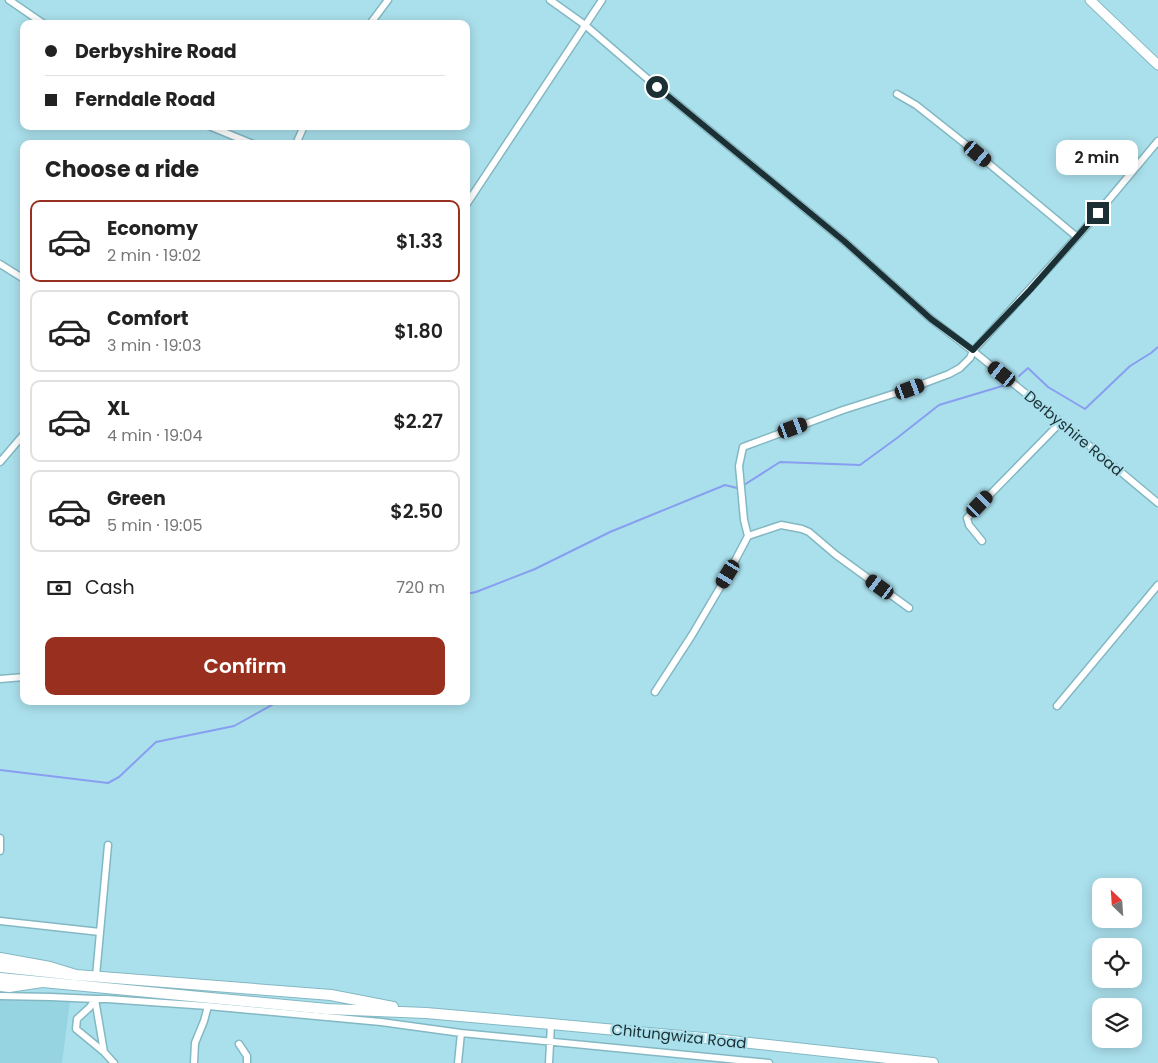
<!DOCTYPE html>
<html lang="en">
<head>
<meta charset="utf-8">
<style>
  body { margin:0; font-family:Poppins,sans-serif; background:#f2f2f2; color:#222; height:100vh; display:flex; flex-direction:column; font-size:19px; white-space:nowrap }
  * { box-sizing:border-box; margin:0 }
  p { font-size:16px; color:#767676 }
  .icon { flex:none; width:28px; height:28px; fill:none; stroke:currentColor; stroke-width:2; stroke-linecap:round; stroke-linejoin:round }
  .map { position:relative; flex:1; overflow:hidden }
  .sheet { position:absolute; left:20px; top:140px; width:450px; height:565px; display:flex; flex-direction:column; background:#fff; border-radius:10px; box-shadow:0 2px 12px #0003 }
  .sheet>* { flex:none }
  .guide { position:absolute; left:20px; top:20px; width:450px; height:110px; border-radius:10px; box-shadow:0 2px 12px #0003; display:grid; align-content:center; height:110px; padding:0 25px; background:#fff }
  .needle { width:32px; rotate:335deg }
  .controls { position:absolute; left:1092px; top:878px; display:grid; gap:10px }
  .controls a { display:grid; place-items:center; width:50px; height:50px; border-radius:10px; background:#fff; box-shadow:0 2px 12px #0003; font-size:25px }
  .end { position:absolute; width:22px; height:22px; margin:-11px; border:6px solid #1b3035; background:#fff; box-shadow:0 0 0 2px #fff }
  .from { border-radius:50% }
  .bubble { position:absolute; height:35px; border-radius:10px; background:#fff; box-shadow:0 2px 12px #0003; font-size:16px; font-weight:600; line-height:35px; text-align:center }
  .car { position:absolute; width:15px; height:30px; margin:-15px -8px; border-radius:6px; box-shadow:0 0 4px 1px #0007; background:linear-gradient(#222 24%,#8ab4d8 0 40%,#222 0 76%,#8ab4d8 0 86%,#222 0) }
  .guide b { display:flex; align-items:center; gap:18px; height:48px; font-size:19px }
  .guide b+b { border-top:1px solid #e0e0e0 }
  .guide i { width:12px; height:12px; background:#222 }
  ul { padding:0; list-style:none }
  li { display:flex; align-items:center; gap:15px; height:82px; margin:0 10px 8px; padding:0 15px; border:2px solid #e0e0e0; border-radius:10px }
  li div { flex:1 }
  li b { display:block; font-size:19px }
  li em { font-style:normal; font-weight:600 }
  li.on { border-color:#99301f }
  li>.icon { width:45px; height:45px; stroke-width:1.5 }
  h2 { padding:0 25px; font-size:22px; line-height:60px }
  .pay { display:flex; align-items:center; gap:12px; height:55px; padding:0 25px; font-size:19px }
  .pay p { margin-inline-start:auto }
  .primary-button { display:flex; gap:10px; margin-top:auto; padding:10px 25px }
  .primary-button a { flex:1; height:58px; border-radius:10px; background:#99301f; color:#fff; font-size:20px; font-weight:600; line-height:58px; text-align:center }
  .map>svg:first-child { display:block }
  .built { fill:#96d4e1 }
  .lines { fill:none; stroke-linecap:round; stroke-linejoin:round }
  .stream { stroke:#889ef0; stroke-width:2 }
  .minor-casing { stroke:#83b8c3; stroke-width:9 }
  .secondary-casing { stroke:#83b8c3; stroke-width:11 }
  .primary-casing { stroke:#83b8c3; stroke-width:12 }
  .trunk-casing { stroke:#83b8c3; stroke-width:12 }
  .minor { stroke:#fff; stroke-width:6 }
  .secondary { stroke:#fff; stroke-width:9 }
  .primary { stroke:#fff; stroke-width:10 }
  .trunk { stroke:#fff; stroke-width:10 }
  .route { stroke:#1b3035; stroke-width:6 }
  .labels { text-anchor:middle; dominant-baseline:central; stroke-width:4.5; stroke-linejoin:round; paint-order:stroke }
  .street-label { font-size:15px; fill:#1b3035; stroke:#aae0ec }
</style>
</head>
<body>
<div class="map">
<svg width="1158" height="1063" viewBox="0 0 1158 1063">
  <rect width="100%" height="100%" fill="#aae0ec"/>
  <path class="built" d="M0,992L71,994L62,1063H0Z"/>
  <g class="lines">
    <path class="stream" d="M1019,376L1028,368L1048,387L1085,409L1130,366L1151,353L1158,347
      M744,485L780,462L860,465L897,438L939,405L1009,384
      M466,594L476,592L535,569L610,532L725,485L737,488
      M0,770L108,783L119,777L156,742L234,726L279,701"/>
    <g class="minor-casing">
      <path id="minor" d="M9,0L44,24
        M550,0L585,25L657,87L844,241L931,319L973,351L1061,422L1158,503
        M370,24L388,0
        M897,94L916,105L964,143L1077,237
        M209,126L253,144
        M296,144L304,126
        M466,205L602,0
        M0,264L24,279
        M0,462L24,434
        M748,536L781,525L802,529L809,532L836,555L909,608
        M982,541L969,525L967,518L1061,422
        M0,679L24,677
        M655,692L692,635L728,574L748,536L744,520L739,466L743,447L843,410L909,389L949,374L960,368L970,358L973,351L1086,227L1158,141
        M1057,706L1158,585
        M0,838V851
        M0,921L100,932
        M96,976L108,845
        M0,996L51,997L95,999L104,1052
        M239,1044L247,1056V1063
        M114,1063L104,1052L76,1029L77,1019L90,1007L95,999H107L208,1006L381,1022L461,1033L769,1063
        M194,1063L195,1043L204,1021L208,1006
        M458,1063L461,1033
        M549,1063L551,1024"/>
    </g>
    <g class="secondary-casing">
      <path id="secondary" d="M1090,0L1158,65"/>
    </g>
    <g class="primary-casing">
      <path id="primary" d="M0,967L76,975L331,995L393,1007
        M0,978L327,1009L426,1013L551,1024L714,1039L933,1063"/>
    </g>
    <g class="trunk-casing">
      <path id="trunk" d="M0,958L50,967L76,975
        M0,986L9,987L42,982"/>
    </g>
    <use href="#minor" class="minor"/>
    <use href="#secondary" class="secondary"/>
    <use href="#primary" class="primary"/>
    <use href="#trunk" class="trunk"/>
  </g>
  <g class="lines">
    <path class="route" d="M657,87L844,241L931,319L973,350L1030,290L1098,213"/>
  </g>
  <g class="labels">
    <g class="street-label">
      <text transform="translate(1074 433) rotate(40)">Derbyshire Road</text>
      <text transform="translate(679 1036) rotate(6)">Chitungwiza Road</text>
    </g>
  </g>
</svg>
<div class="controls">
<a><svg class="needle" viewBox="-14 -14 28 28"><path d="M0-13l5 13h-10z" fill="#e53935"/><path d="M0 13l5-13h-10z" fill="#767676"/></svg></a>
<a><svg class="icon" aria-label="locate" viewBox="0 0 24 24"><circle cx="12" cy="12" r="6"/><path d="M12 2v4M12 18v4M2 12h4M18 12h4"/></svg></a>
<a><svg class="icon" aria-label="layers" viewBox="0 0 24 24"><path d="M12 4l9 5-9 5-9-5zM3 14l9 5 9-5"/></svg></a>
</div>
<i class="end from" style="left:657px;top:87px"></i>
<i class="end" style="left:1098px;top:213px"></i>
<div class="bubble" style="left:1056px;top:140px;width:82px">2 min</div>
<i class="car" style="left:978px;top:154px;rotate:130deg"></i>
<i class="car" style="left:1002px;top:374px;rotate:309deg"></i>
<i class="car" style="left:910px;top:389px;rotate:70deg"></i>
<i class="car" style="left:793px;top:428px;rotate:70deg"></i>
<i class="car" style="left:980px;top:504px;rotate:44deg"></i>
<i class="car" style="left:728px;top:574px;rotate:211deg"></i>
<i class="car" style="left:880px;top:587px;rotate:306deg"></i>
<div class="guide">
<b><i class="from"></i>Derbyshire Road</b>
<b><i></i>Ferndale Road</b>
</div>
<section class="sheet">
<h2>Choose a ride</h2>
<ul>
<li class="on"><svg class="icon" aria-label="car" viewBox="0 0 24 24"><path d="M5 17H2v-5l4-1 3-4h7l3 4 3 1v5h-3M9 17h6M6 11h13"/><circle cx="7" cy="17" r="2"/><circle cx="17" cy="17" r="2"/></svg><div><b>Economy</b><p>2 min · 19:02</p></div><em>$1.33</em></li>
<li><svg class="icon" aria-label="car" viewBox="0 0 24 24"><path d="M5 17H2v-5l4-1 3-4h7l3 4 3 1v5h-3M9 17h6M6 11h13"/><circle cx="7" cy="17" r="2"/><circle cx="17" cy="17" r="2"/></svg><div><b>Comfort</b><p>3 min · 19:03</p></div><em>$1.80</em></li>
<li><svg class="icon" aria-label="car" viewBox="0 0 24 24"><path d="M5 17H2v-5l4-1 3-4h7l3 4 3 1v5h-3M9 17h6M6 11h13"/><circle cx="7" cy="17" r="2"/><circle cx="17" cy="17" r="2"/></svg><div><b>XL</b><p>4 min · 19:04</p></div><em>$2.27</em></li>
<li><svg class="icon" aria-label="car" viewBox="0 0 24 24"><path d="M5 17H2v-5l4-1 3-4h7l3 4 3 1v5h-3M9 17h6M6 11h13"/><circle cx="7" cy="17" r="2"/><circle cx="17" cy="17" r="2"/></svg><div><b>Green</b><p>5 min · 19:05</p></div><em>$2.50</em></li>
</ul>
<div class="pay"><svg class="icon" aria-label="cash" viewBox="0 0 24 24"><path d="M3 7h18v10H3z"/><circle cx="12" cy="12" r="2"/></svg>Cash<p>720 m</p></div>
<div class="primary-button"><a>Confirm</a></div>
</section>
</div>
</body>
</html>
